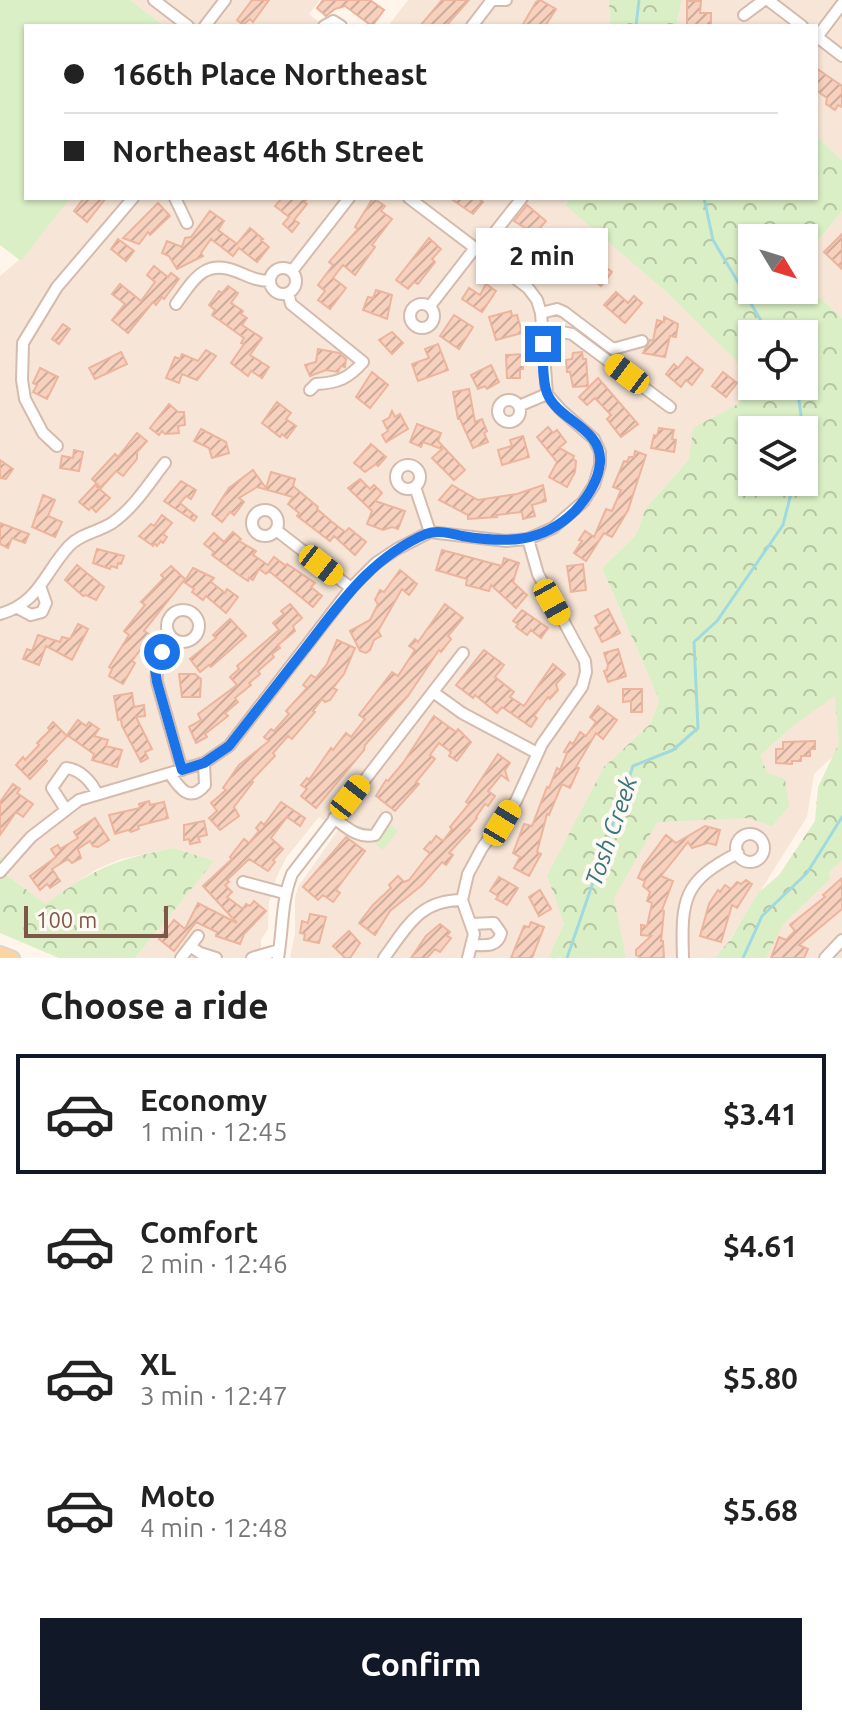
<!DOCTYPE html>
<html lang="en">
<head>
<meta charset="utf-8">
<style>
  body { margin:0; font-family:Ubuntu,sans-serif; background:#f6f6f6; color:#222; height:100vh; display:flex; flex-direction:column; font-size:30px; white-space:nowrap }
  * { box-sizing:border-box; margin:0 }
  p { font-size:26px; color:#767676 }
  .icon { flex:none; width:44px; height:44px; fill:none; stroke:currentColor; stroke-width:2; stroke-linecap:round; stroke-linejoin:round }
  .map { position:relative; height:958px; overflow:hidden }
  .drawer { display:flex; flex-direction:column; background:#fff; flex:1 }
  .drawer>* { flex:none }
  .banner { position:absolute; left:24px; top:24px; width:794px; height:176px; border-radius:0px; box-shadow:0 2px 6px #0004; display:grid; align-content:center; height:176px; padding:0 40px; background:#fff }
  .needle { width:52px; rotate:128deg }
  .fabs { position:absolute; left:738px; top:224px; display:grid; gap:16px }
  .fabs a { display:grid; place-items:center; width:80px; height:80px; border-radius:0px; background:#fff; box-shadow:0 2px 6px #0004; font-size:40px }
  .scale { position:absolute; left:24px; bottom:20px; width:144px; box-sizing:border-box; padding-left:8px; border:4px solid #7e5749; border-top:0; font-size:22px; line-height:28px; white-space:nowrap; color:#7e5749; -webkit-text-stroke:6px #fff9f3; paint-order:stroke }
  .end { position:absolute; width:36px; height:36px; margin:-18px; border:10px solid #1a73e8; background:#fff; box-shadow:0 0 0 4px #fff }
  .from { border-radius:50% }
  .bubble { position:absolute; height:56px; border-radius:0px; background:#fff; box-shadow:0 2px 6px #0004; font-size:26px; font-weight:700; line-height:56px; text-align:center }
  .car { position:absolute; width:24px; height:48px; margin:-24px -12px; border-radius:10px; box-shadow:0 0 6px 2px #0007; background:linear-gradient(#f5c518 24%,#345 0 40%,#f5c518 0 76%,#345 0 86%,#f5c518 0) }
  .banner b { display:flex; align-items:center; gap:28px; height:76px; font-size:30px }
  .banner b+b { border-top:2px solid #e0e0e0 }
  .banner i { width:20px; height:20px; background:#222 }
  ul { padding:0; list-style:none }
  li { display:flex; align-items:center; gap:24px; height:120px; margin:0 16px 12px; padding:0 24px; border:4px solid transparent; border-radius:0px }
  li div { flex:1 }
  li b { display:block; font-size:30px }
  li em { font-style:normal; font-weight:700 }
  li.current { border-color:#111827 }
  li>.icon { width:72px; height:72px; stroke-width:1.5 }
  h2 { padding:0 40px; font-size:36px; line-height:96px }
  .action { display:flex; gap:16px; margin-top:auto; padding:16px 40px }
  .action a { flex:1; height:92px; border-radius:0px; background:#111827; color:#fff; font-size:32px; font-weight:700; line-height:92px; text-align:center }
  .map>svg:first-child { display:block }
  .residential { fill:#f7e6d7 }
  .forest { fill:url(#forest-crowns); fill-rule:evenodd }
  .green { fill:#daefc5 }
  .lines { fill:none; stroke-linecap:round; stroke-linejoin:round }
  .stream { stroke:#a0dadf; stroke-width:3 }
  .building { fill:url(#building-hatch); stroke:#ecb49c; stroke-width:2 }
  .minor-casing { stroke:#d4bbad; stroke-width:14 }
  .major-casing { stroke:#ddd3d0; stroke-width:16 }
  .minor { stroke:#fff; stroke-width:10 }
  .major { stroke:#ffd4a1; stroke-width:12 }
  .route { stroke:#1a73e8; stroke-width:10 }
  .labels { text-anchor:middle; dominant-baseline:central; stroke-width:8; stroke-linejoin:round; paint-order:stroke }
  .water-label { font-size:24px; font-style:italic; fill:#37767d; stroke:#fff9f3 }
</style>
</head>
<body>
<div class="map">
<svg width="842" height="958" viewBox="0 0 842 958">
  <defs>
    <pattern id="forest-crowns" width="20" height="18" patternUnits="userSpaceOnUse" patternTransform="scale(2)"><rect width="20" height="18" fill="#daefc5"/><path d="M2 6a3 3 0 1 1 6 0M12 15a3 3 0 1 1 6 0" fill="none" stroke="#b6c4a2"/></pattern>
    <pattern id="building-hatch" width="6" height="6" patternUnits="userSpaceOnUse" patternTransform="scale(2)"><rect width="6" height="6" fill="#f7d0be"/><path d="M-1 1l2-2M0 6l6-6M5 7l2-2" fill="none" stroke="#cdac9c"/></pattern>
  </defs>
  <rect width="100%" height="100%" fill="#fff5ea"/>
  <path class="residential" d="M130,0H320L309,14L324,26H164Z
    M408,0H609L610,26H388Z
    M682,0H842V160L816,136V26H676Z
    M68,198H570L565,204L664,290L750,373L738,404L694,428L689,459L646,508L636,535L602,568L659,700L651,723L604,767L564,923L548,958H290L295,933V898L298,887L338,830L319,817L286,858L277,876L269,902L268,929L261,940V958H135L213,861L173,848L121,859L95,870L46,904L1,871L8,861L0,856V276L19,260Z
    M842,211V318L804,283V258Z
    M840,683L842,748L814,774L807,817L718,958H617L604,902L651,821L752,753Z
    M842,854V958H760L766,938Z"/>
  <path class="forest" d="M609,0H682L676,26H610Z
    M816,136L842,160V211L804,258V238H752V290H804V283L842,318V860L828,873L831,878L783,924L766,958H715L730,940L758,893L779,875L815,821L818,787L839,743L835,696L794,725L760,755L767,773L785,779L789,806L772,826L748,818L657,822L614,898L626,958H548L564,923L547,876L604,767L651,723L659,700L602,568L636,535L646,508L689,459L693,428L738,404L750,374L664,290L565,205L570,198H816ZM752,334H804V386H752ZM752,430H804V482H752Z
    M173,848L214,861L135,958H59L0,933V856L8,861L1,871L46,904C94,868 115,860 173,848Z"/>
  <path class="green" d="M0,0H130L164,26H26V198H70L21,261L0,245Z
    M387,823L398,831L383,850L372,841Z"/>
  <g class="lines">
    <path class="stream" d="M636,26L639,0
      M704,198L713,240L769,334
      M797,386L803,430
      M804,440V444
      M567,958L633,766L673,750L698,728L694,642L717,621L783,525L794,482
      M743,958L762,916L807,873L842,817"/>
  </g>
  <path class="building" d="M252,0H269L253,22L250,19L243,25L237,20Z
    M323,0H370L384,10L372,26L345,6L335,9L326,16L317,8Z
    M442,0H469L446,26H420Z
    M540,0L556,9L545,26H522L536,2Z
    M687,1H701L700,13H711V25H687Z
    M816,68L842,86V107L838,105L835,110L826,104L827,98L816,90Z
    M84,198H106L87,222L74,211Z
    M282,198H308L304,202L307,204L294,220L299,223L292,232L283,224L289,217L275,206Z
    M373,198L385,206L381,211L392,219L372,245L375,247L355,275L343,265L333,278L346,288L330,309L318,300L325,291L318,285L333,265L329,262L358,229L355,227Z
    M450,198H478L483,202L473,214Z
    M158,203L170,216L150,235L148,232L139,244L123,238Z
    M527,205L546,221L535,234L514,221Z
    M210,211L224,221L218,230L237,244L250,228L263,239L261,240L269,247L257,262L239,248L233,256L211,239L201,253L203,256L177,269L169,256L162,253L167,241L182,247L185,238L191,237Z
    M562,229L580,246L568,258L550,241Z
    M842,234V269L824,252Z
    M429,238L441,249L432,259L435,262L418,284L414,282L408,289L396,280Z
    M118,239L134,251L126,261L111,249Z
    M589,255L612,272L601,286L578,268Z
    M154,266L168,277L171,273L179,279L164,299L162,297L156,305L153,302L128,333L112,320L125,304L112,294L120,284L141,301L155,282L147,275Z
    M486,284L496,291L482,312L462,299L469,288L480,295Z
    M228,286L238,293L231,303L243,311L241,314L247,318L242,325L262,338L250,355L269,367L262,378L251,371L248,376L231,363L244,344L241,343L244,338L212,315L215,310L209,305L219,291L222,293Z
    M376,290L392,295L387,319L363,310L368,297L373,298Z
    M616,292L628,303L634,296L642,303L625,323L604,305Z
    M511,311L512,316L517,315L522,333L496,340L489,317Z
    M454,315L473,327L459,349L440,336Z
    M664,317L678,324L676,337L670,336L665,357L643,353L650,340L653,341L657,320L664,322Z
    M63,324L70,329L59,344L52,339Z
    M392,332L403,343L392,354L379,340Z
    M438,344L448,370L418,381L412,364L429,358L425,349Z
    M318,349L339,353L346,359L345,367L341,366L338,372L326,370L310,376L305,365L316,362Z
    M206,350L216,356L197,380L182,374L179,383L166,378L175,357L180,359L182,354L198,361Z
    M121,352L127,364L95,379L89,368Z
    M582,352L583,359H586L588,386L573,387L570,372H567L566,360L572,359L573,353Z
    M523,354V369H520V378H507L506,355Z
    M687,357L703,370L692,385L686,380L681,387L666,374L674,364L678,368Z
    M491,365L499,382L487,389L485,386L478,389L471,375Z
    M40,368L58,377L47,399L33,392L37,385L33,383Z
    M372,372L388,385L370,408L356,397Z
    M723,372L737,383L726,397L712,386Z
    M598,378L638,424L621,437L607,419L611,415L595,398L587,405L579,397Z
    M469,389L475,422L482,419L487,431L484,433L488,442L473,448L460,419H458L453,392Z
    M277,402L291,413L286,419L296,426L287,438L282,434L280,437L262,423Z
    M169,404L178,412H184L185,425L178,426L179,433L165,434L162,431L159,435L150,428Z
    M392,411L395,417L400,414L408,429L386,442L382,435L388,431L383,421L389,418Z
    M417,424L441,433L438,441L465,470L454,480L432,458L442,449L423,442L421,447L410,442Z
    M548,427L553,433L557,430L566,442L559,448L574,456L573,459L576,461L575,472L567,487L549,477L557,462L537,437Z
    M659,428L674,430L672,439L676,440L674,452L651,448L654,435L657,436Z
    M201,429L226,442L229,453L212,458L209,448L194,441Z
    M137,433L147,441L137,452V459L123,476L116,471L101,488L92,479L115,454L118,457Z
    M523,436L529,457L502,465L498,450L512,446L510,440Z
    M371,444L386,457L378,466L376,464L365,472L354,463Z
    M74,450L83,452L79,471L60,468L62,456L73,458Z
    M635,451L646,455L628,510L612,537L604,533L586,561L574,553L582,541L579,540L585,531L594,537L606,509L612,511L621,490L613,487L624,461L627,462L629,457H634Z
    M0,460L13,469L6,479L0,478Z
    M253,470L266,488L271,472L295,479L293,486L318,507L317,509L331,521L345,532L349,528L366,542L355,555L334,536L330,541L297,516L299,513L288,504L293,497L257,487L239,498L244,502L234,515L230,512L222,522L212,514L229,488Z
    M360,479L370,489L374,485L382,493L375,501L405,511L398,529L392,527L383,530L367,524L372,511L348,488Z
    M181,481L196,490L191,499L186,496L180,503L197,517L194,521L164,501Z
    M95,485L110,498L96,512L91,507L89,510L79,502Z
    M452,485L478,500L517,494L543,485L546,501L532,505L535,516L523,519L522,512L496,515L497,517L468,519V515L439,500Z
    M43,495L55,500L48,516L62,522L55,537L32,527Z
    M162,515L172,523L163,534L167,537L163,543L161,541L157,546L154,543L153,546L139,536L151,524L154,526Z
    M0,523L29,534L25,543L12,538L8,548L0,544Z
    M233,532L241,539L239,541L256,551L253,555L268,565L274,557L286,566L287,564L315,583L311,587L322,596L313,607L269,571L266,574L259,569L253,580L249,578L248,581L239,575L212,555L214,552L204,544L214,533L224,542Z
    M97,549L124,556L121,564L118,563L117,568L111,566L110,569L93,563Z
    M442,550L502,566L504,558L519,563L513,582L527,595L516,608L491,585L489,591L466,585L467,579L436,570Z
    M583,564L586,590L571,592L567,566Z
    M77,565L104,587L96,600L86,595L83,596L65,580Z
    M171,566L185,579L144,631L151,635L132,661L135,663L123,684L109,676L112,669L109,667L129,635L124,631L145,605L141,602L164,578L161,575Z
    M193,568L214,578L211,582L225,593L227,589L238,597L226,613L206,596L203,600L192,592L194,589L184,582Z
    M400,570L417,584L409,595L402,589L378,631L381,636L374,640L370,650L366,653L360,651L350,631L370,620L378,604L375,600L380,590L384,592Z
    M290,604L302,618L293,626L295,631L278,645L280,648L272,654L274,657L258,671L260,674L249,683L251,685L235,698L238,702L225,713L228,716L205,734L207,737L196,743L189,727L201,720L198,714L237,685L230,677L239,669L237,666L279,630L273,623L284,614L281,611Z
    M445,604L463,618L448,636L451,639L441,652L439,650L408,696L365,745L364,750L316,808L301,796L307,789L301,785L307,778L309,780L331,748L333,750L346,733L351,737L365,719L359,715L392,672L398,676L415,650L409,646L415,639L418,642Z
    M608,609L620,633L602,642L595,628L600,625L595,616Z
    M522,610L548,628L541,638L531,630L527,635L516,627L518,624L513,621Z
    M230,619L246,636L211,667L209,665L200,672L190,659L216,638L213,635Z
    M78,624L88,629L72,660L46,646L39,665L23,659L27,649L32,651L38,635L60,642L62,637L70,639Z
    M337,640L355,648L344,674L333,688L337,690L330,700L325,702L322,699L313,711L315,712L292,739L288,736L273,753L275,756L251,781L253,782L234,807L239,816L220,830L209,818L217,811L211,803L226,790L223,788L239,765L269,741L264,737L271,729L274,731L289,714L286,711L307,688L303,685L311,675L316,678L327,664Z
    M618,649L626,676L608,682L604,671L607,670L608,665L604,653Z
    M484,650L504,665L495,677L514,692L510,697L524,706L553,664L565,674L556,684L558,690L550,699L548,697L534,716L537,718L531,727L502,707L497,713L475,695L473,698L456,685Z
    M179,674H195L201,679L200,697H182Z
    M623,689H642V712H631V701L623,702Z
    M132,693L134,707L144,705L145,716L136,717L152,749L145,752L148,758L141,762L122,726L121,719L118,720L114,696Z
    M598,706L617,720L603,739L596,733L576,767L579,768L570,788L562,784L549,815L547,814L537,852L541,854L529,876L514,868L520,857L513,853L524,824L532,826L547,787L549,788L557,768L560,770L567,753L564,752L570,742L573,744L580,732L586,736L596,722L590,717Z
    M434,716L456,732L458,729L471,742L457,761L449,756L451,752L439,743L430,755L435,759L416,782L419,784L395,811L376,796L386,780L388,781L403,763Z
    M78,720L86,726L89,722L99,729L94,736L108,740L106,746L122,750L117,767L92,760L94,754L67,735Z
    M53,722L67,736L45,759L47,761L30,779L16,765L23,757L25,760L39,745L37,743L50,730L48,728Z
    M815,741V749H810V756H801V761H792V764L776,763V749H783V742Z
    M498,754L510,763L505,770L508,780L501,775L488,791L495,796L488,806L485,804L476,817L477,818L468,829L470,830L449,853L453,855L446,865L442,862L422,885L390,911L375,935L359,923L373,905L391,888L389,885L398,876L404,882L409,880L430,853L424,849L430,842L431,843L436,836L443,841L452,829L450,827L469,804L466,802Z
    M13,784L20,789L17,793L33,804L23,817L16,812L0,835V802Z
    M149,801L150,805L164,802L168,818L138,826L139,829L131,832L128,830L115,834L109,815L140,808L139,804Z
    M281,802L305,818L300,826L287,817L271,838L283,849L273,860L275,862L268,871L249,859L227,880L229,882L225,885L232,892L227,897L243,909L246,904L250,906L254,901L266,911L244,934L240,944L216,936L217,932L196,922L174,951L159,939L174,920L185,929L198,903L237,923L203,886L232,859L230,857L244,839L249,843L259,831L256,828L261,822L264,825Z
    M95,818L109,840L98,847L93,846L90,841L78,849L81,858L72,863L68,859L52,869L60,881L50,888L47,884L40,890L30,876L56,857L51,849L58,845L60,849L78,838L74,832Z
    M204,821L207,835L198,837L200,842L190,844L189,839L184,840V825Z
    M705,826L720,830L716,845L708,843L692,848L688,842L661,876L673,881L662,910L664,911L661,941H663L664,958H641L636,955V950L651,936L641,935V925L647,926L652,903L647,901L650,892L643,886L645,881L638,878L643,866L666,835L676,843Z
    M346,837L365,851L336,890L340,893L333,902L323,895L318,900L303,887Z
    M499,877L518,888L507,905L496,899L498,896L490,891Z
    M842,878V909L799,945L808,949L804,958H771L779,937L786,940L795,931L790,925L825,897L823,895Z
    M746,880L752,884L737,908L732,905L721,942L700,936L709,904L718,890L720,892L725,885L731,889L737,882L741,884Z
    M540,890L551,909L539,916L529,897Z
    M310,914L326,917L319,943L304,940L305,934L300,933L302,921L308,923Z
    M531,922L544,927L532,958H511L524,926L529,927Z
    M440,924L450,932L447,936L451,938L440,952L435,949L427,958H411L426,936Z
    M349,931L360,943L350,958H345L333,946Z"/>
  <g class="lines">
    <g class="minor-casing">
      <path id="minor" d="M154,0L188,26
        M496,0H506
        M768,0L802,26
        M744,15L764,0
        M205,26L225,0
        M324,26L333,21L341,26
        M472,26L492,0
        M816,36L842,56
        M817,37L842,4
        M175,198L187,223
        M480,251L522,198
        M270 281a13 13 0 1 1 26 0a13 13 0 1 1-26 0Z
        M292,271L349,198
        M288,293L291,304L363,362C349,378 338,383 316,384L310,390
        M410 316a12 12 0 1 1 24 0a12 12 0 1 1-24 0Z
        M176,304C194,279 205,258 238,272C250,277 257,281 270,281
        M430,306L475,248
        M541,313L557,309L564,312L613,349L642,341
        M542,328L572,334L670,407
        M498 411a11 11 0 1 1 22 0a11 11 0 1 1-22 0Z
        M519,406L547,394
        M57,446L43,433L25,399L22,380L23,343L57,287L133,198
        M396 477a12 12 0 1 1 24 0a12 12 0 1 1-24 0Z
        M415,487L430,532
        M252 523a13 13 0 1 1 26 0a13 13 0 1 1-26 0Z
        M276,530L351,588
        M18,608L31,615L42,612L46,603L40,586
        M167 626a16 16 0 1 1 32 0a16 16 0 1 1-32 0Z
        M0,614C39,603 44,573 69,546C80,534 98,532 112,523C134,508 149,483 165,463
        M173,639C161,653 155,664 157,682L182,770
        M433,692L462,713L537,753
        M170,774C180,789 190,803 205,785L204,763
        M66,810L52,788L66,768C80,769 92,782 97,794
        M334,818C346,827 358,839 375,835L386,818
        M736 848a14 14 0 1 1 28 0a14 14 0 1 1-28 0Z
        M0,872L31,837L79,800L204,763L229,746L351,588L376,563L397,549L430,532L506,541L528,539L553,528L583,502L594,485L600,465V452L594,439L561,410L547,394L541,313L537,300L528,288L409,198
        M243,882L284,893
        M471,924L494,923L501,933C498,948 484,945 471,945
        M190,946L200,953L216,958
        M181,958L198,936
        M252,958L279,950
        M278,958C283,930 281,902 292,874L463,653
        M384,958C407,927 419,900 462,900
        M468,958L474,934L462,900L468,874L482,848L516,801L542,744L582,687L586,672L585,661L538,574L528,539
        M683,958C681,899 683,881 738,853
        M825,958L842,940"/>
    </g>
    <g class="major-casing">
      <path id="major" d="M0,953L13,958"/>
    </g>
    <use href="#minor" class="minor"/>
    <use href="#major" class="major"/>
  </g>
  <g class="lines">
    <path class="route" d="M162,652L155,669L157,682L182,770L204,763L229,746C254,714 279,682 304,650C340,604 370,558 426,534C437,530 450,533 462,536C505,543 542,544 575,511C587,498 598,482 600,463C603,428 558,421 547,393C542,379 543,359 543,344"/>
  </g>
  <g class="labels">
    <g class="water-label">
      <text transform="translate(611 831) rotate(-71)">Tosh Creek</text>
    </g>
  </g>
</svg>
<div class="fabs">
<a><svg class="needle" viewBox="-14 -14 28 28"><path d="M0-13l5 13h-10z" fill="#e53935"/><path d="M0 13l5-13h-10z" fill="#767676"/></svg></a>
<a><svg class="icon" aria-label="locate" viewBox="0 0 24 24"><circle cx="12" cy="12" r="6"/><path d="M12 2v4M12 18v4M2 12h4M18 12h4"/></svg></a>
<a><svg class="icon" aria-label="layers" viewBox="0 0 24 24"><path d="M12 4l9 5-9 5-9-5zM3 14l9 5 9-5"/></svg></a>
</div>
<div class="scale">100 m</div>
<i class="end from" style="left:162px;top:652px"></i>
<i class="end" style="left:543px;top:344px"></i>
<div class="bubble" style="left:476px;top:228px;width:132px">2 min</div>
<i class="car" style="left:627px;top:374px;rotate:307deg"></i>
<i class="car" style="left:321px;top:565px;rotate:128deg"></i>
<i class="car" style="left:552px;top:602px;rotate:151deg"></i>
<i class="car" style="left:350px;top:797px;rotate:38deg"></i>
<i class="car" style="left:502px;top:823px;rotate:31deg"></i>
<div class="banner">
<b><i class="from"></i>166th Place Northeast</b>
<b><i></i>Northeast 46th Street</b>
</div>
</div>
<section class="drawer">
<h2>Choose a ride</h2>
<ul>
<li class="current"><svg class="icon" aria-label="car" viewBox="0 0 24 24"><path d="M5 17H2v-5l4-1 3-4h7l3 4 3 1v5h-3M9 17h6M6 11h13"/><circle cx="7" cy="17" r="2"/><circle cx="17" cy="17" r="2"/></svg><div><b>Economy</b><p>1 min · 12:45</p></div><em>$3.41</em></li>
<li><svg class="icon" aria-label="car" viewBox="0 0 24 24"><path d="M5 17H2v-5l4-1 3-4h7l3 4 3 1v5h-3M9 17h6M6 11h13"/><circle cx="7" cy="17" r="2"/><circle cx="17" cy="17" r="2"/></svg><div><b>Comfort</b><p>2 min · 12:46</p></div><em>$4.61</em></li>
<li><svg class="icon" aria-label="car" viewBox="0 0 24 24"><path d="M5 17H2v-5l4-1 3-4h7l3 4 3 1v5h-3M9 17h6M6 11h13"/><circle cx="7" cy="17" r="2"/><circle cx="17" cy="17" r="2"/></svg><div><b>XL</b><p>3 min · 12:47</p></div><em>$5.80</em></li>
<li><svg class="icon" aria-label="car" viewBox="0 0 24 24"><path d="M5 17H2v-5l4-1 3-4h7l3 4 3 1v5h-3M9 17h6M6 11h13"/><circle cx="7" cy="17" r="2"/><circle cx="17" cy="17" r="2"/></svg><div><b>Moto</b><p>4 min · 12:48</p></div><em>$5.68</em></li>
</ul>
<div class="action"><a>Confirm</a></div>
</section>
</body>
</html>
